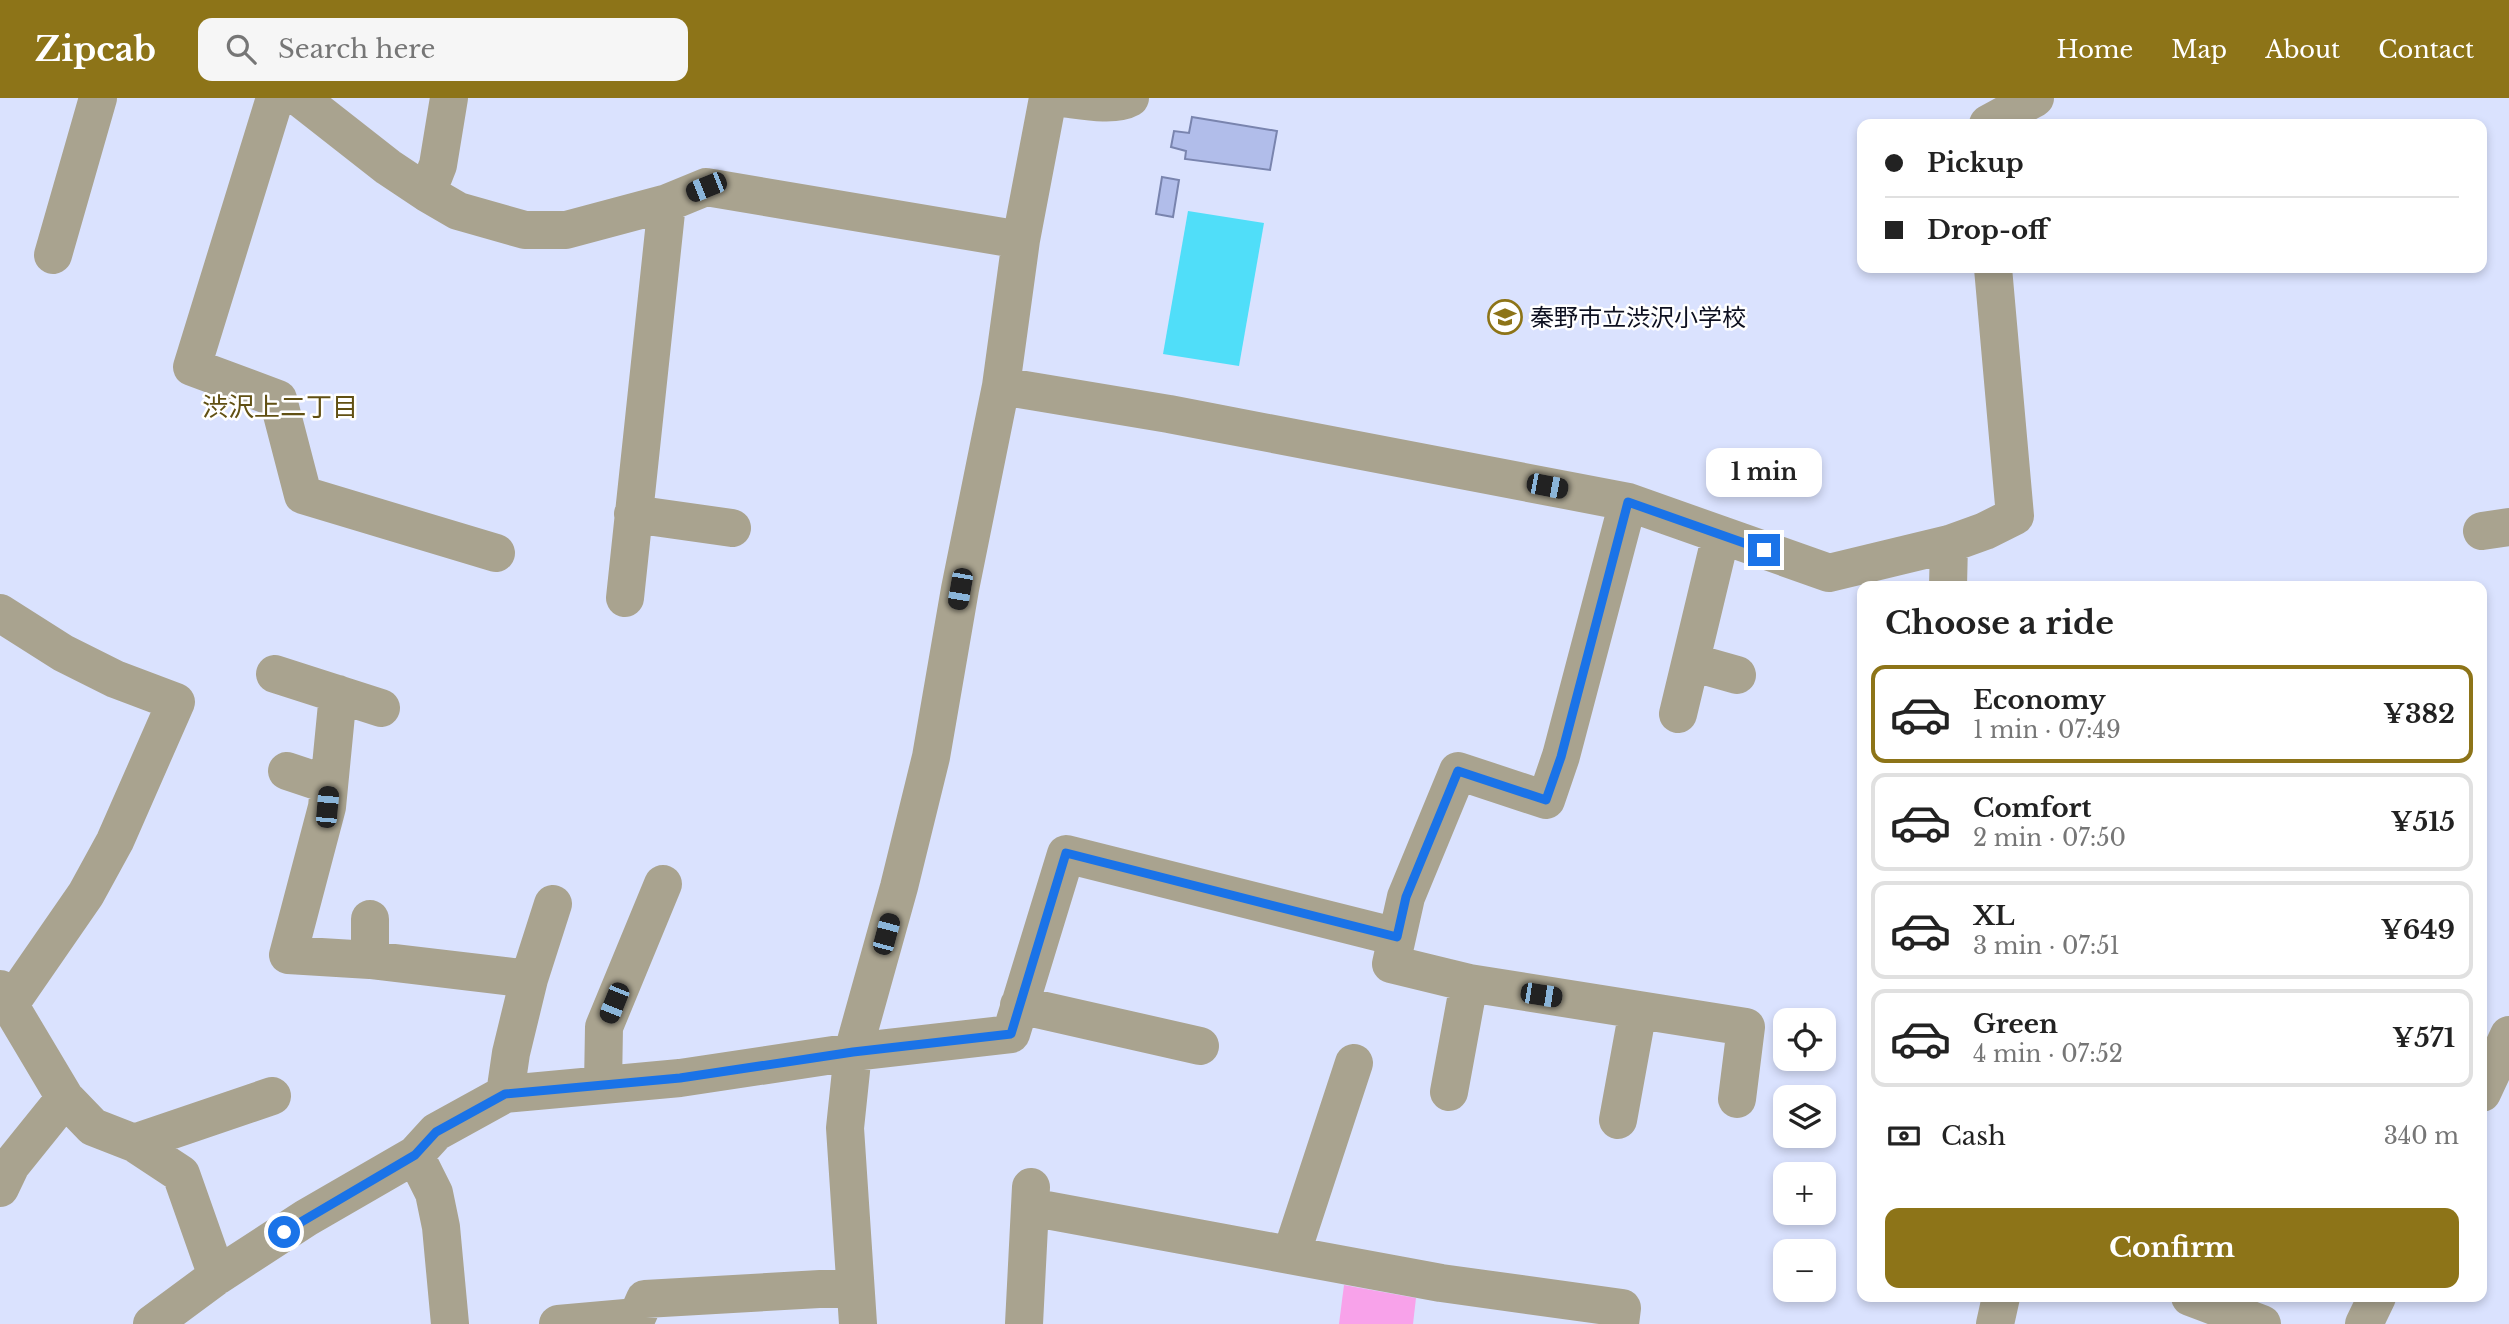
<!DOCTYPE html>
<html lang="en">
<head>
<meta charset="utf-8">
<style>
  body { margin:0; font-family:"Libre Baskerville","Noto Sans JP",serif; background:#f6f6f6; color:#222; height:100vh; display:flex; flex-direction:column; font-size:26px; white-space:nowrap }
  * { box-sizing:border-box; margin:0 }
  p { font-size:23px; color:#767676 }
  .icon { flex:none; width:38px; height:38px; fill:none; stroke:currentColor; stroke-width:2; stroke-linecap:round; stroke-linejoin:round }
  .map { position:relative; flex:1; overflow:hidden }
  .details { position:absolute; left:1857px; top:483px; width:630px; height:721px; display:flex; flex-direction:column; background:#fff; border-radius:14px; box-shadow:0 4px 10px #0003 }
  .details>* { flex:none }
  .guide { position:absolute; left:1857px; top:21px; width:630px; height:154px; border-radius:14px; box-shadow:0 4px 10px #0003; display:grid; align-content:center; height:154px; padding:0 28px; background:#fff }
  .fabs { position:absolute; left:1773px; top:910px; display:grid; gap:14px }
  .fabs a { display:grid; place-items:center; width:63px; height:63px; border-radius:14px; background:#fff; box-shadow:0 4px 10px #0003; font-size:35px }
  .end { position:absolute; width:32px; height:32px; margin:-16px; border:9px solid #1a73e8; background:#fff; box-shadow:0 0 0 4px #fff }
  .from { border-radius:50% }
  .bubble { position:absolute; height:49px; border-radius:14px; background:#fff; box-shadow:0 4px 10px #0003; font-size:23px; font-weight:800; line-height:49px; text-align:center }
  .car { position:absolute; width:21px; height:42px; margin:-21px -10px; border-radius:9px; box-shadow:0 0 5px 2px #0007; background:linear-gradient(#222 24%,#8ab4d8 0 40%,#222 0 76%,#8ab4d8 0 86%,#222 0) }
  .guide b { display:flex; align-items:center; gap:24px; height:66px; font-size:26px }
  .guide b+b { border-top:2px solid #e0e0e0 }
  .guide i { width:18px; height:18px; background:#222 }
  ul { padding:0; list-style:none }
  li { display:flex; align-items:center; gap:21px; height:98px; margin:0 14px 10px; padding:0 14px; border:4px solid #e0e0e0; border-radius:14px }
  li div { flex:1 }
  li b { display:block; font-size:26px }
  li em { font-style:normal; font-weight:800 }
  li.selected { border-color:#8d7418 }
  li>.icon { width:63px; height:63px; stroke-width:1.5 }
  h2 { padding:0 28px; font-size:32px; line-height:84px }
  .pay { display:flex; align-items:center; gap:18px; height:77px; padding:0 28px; font-size:26px }
  .pay p { margin-inline-start:auto }
  .primary-button { display:flex; gap:14px; margin-top:auto; padding:14px 28px }
  .primary-button a { flex:1; height:80px; border-radius:14px; background:#8d7418; color:#fff; font-size:28px; font-weight:800; line-height:80px; text-align:center }
  header { display:flex; align-items:center; gap:42px; box-sizing:border-box; height:98px; padding:0 35px; background:#8d7418; color:#fff }
  header strong { font-size:33px }
  nav { display:flex; gap:38px; margin-inline-start:auto; font-size:24px }
  .search { width:490px; height:63px; background:#f6f6f6; display:flex; align-items:center; gap:18px; box-sizing:border-box; padding:0 24px; border-radius:14px; color:#767676; font-size:26px }
  .map>svg:first-child { display:block }
  .green { fill:#f8a2ea }
  .water { fill:#50def9 }
  .building { fill:#b1bdea; stroke:#7984ae; stroke-width:2 }
  .lines { fill:none; stroke-linecap:round; stroke-linejoin:round }
  .minor { stroke:#a9a38f; stroke-width:38 }
  .route { stroke:#1a73e8; stroke-width:9 }
  .labels { text-anchor:middle; dominant-baseline:central; stroke-width:5; stroke-linejoin:round; paint-order:stroke }
  .poi-label { font-size:24px; fill:#0d1020; stroke:#fff; text-anchor:start }
  .neighbourhood-label { font-size:26px; fill:#615013; stroke:#fff }
</style>
</head>
<body>
<header>
<strong>Zipcab</strong>
<div class="search"><svg class="icon" aria-label="search" viewBox="0 0 24 24"><circle cx="10" cy="10" r="6"/><path d="M15 15l6 6"/></svg>Search here</div>
<nav><a>Home</a><a>Map</a><a>About</a><a>Contact</a></nav>
</header>
<div class="map">
<svg width="2509" height="1226" viewBox="0 0 2509 1226">
  <rect width="100%" height="100%" fill="#dae2fe"/>
  <path class="green" d="M1344,1187L1416,1200L1413,1226H1339Z"/>
  <path class="water" d="M1188,113L1264,125L1239,268L1163,256Z"/>
  <path class="building" d="M1192,19L1277,33L1270,72L1185,61L1186,53L1171,49L1174,33L1189,35Z
    M1162,79L1179,82L1173,119L1156,116Z"/>
  <g class="lines">
    <path class="minor" d="M275,0L192,269L278,301L303,397L496,455
      M300,0L388,69L427,95L458,113L525,132H566L667,105L706,89L1021,142
      M1062,0C1080,2 1114,9 1130,0
      M1988,26L2035,0
      M427,95L438,67L449,0
      M53,157L98,0
      M1001,288L1169,316L1628,404L1829,475L1949,446L1985,433L2015,418L1993,170
      M1628,404L1561,658L1546,702L1458,673L1406,799L1391,866L1469,885L1746,929L1737,1001
      M633,416L732,430
      M2482,433L2509,429
      M1948,488L1949,446
      M625,500L667,105
      M0,515L63,555L115,581L176,604L115,743L86,796L10,906
      M1691,564L1737,577
      M275,576L381,610
      M338,596L327,709L288,857L370,862L529,881L511,955L505,996
      M1678,616L1721,437
      M287,673L329,687
      M370,862V821
      M529,881L553,806
      M0,891L65,1000L93,1029L134,1045L181,1076L217,1178
      M1019,907L1200,948
      M603,987L604,929L663,786
      M1449,994L1469,885
      M2482,995L2509,937
      M1618,1022L1638,912
      M134,1045L272,998
      M415,1057L434,1095L441,1129L450,1226
      M0,1090L11,1067L65,1000
      M1030,1109L1441,1185L1622,1210L1620,1226
      M1291,1157L1354,965
      M2190,1199L2262,1226
      M152,1226L217,1178L306,1120L415,1057L436,1034L505,996L680,980L853,954L1011,936L1066,756L1397,839
      M558,1226L637,1219L645,1201L855,1189
      M858,1226L845,1030L853,954L899,789L931,659L960,491L1001,288L1021,142L1048,0
      M1024,1226L1031,1089
      M1995,1226L2001,1199
      M2364,1226L2377,1199"/>
  </g>
  <g class="lines">
    <path class="route" d="M284,1134L415,1057L436,1034L505,996L680,980L853,954L1011,936L1066,755L1397,839L1406,799L1458,673L1546,702L1561,659L1628,404L1764,452"/>
  </g>
  <defs>
    <g id="school-ring" transform="scale(1.75)"><circle r="9.5" fill="#fff" stroke="#8d7418" stroke-width="1.5"/><path d="M0-5L7-2L0 1L-7-2ZM-4 1L0 2.5L4 1V4Q0 6-4 4Z" fill="#8d7418"/></g>
  </defs>
  <g fill-rule="evenodd">
    <use href="#school-ring" x="1505" y="219"/>
  </g>
  <g class="labels">
    <g class="poi-label">
      <text x="1530" y="219">秦野市立渋沢小学校</text>
    </g>
    <g class="neighbourhood-label">
      <text x="280" y="309">渋沢上二丁目</text>
    </g>
  </g>
</svg>
<div class="fabs">
<a><svg class="icon" aria-label="locate" viewBox="0 0 24 24"><circle cx="12" cy="12" r="6"/><path d="M12 2v4M12 18v4M2 12h4M18 12h4"/></svg></a>
<a><svg class="icon" aria-label="layers" viewBox="0 0 24 24"><path d="M12 4l9 5-9 5-9-5zM3 14l9 5 9-5"/></svg></a>
<a>+</a>
<a>−</a>
</div>
<i class="end from" style="left:284px;top:1134px"></i>
<i class="end" style="left:1764px;top:452px"></i>
<div class="bubble" style="left:1706px;top:350px;width:116px">1 min</div>
<i class="car" style="left:706px;top:89px;rotate:248deg"></i>
<i class="car" style="left:1547px;top:388px;rotate:101deg"></i>
<i class="car" style="left:960px;top:491px;rotate:190deg"></i>
<i class="car" style="left:327px;top:709px;rotate:5deg"></i>
<i class="car" style="left:886px;top:836px;rotate:15deg"></i>
<i class="car" style="left:1541px;top:897px;rotate:99deg"></i>
<i class="car" style="left:614px;top:905px;rotate:202deg"></i>
<div class="guide">
<b><i class="from"></i>Pickup</b>
<b><i></i>Drop-off</b>
</div>
<section class="details">
<h2>Choose a ride</h2>
<ul>
<li class="selected"><svg class="icon" aria-label="car" viewBox="0 0 24 24"><path d="M5 17H2v-5l4-1 3-4h7l3 4 3 1v5h-3M9 17h6M6 11h13"/><circle cx="7" cy="17" r="2"/><circle cx="17" cy="17" r="2"/></svg><div><b>Economy</b><p>1 min · 07:49</p></div><em>¥382</em></li>
<li><svg class="icon" aria-label="car" viewBox="0 0 24 24"><path d="M5 17H2v-5l4-1 3-4h7l3 4 3 1v5h-3M9 17h6M6 11h13"/><circle cx="7" cy="17" r="2"/><circle cx="17" cy="17" r="2"/></svg><div><b>Comfort</b><p>2 min · 07:50</p></div><em>¥515</em></li>
<li><svg class="icon" aria-label="car" viewBox="0 0 24 24"><path d="M5 17H2v-5l4-1 3-4h7l3 4 3 1v5h-3M9 17h6M6 11h13"/><circle cx="7" cy="17" r="2"/><circle cx="17" cy="17" r="2"/></svg><div><b>XL</b><p>3 min · 07:51</p></div><em>¥649</em></li>
<li><svg class="icon" aria-label="car" viewBox="0 0 24 24"><path d="M5 17H2v-5l4-1 3-4h7l3 4 3 1v5h-3M9 17h6M6 11h13"/><circle cx="7" cy="17" r="2"/><circle cx="17" cy="17" r="2"/></svg><div><b>Green</b><p>4 min · 07:52</p></div><em>¥571</em></li>
</ul>
<div class="pay"><svg class="icon" aria-label="cash" viewBox="0 0 24 24"><path d="M3 7h18v10H3z"/><circle cx="12" cy="12" r="2"/></svg>Cash<p>340 m</p></div>
<div class="primary-button"><a>Confirm</a></div>
</section>
</div>
</body>
</html>
